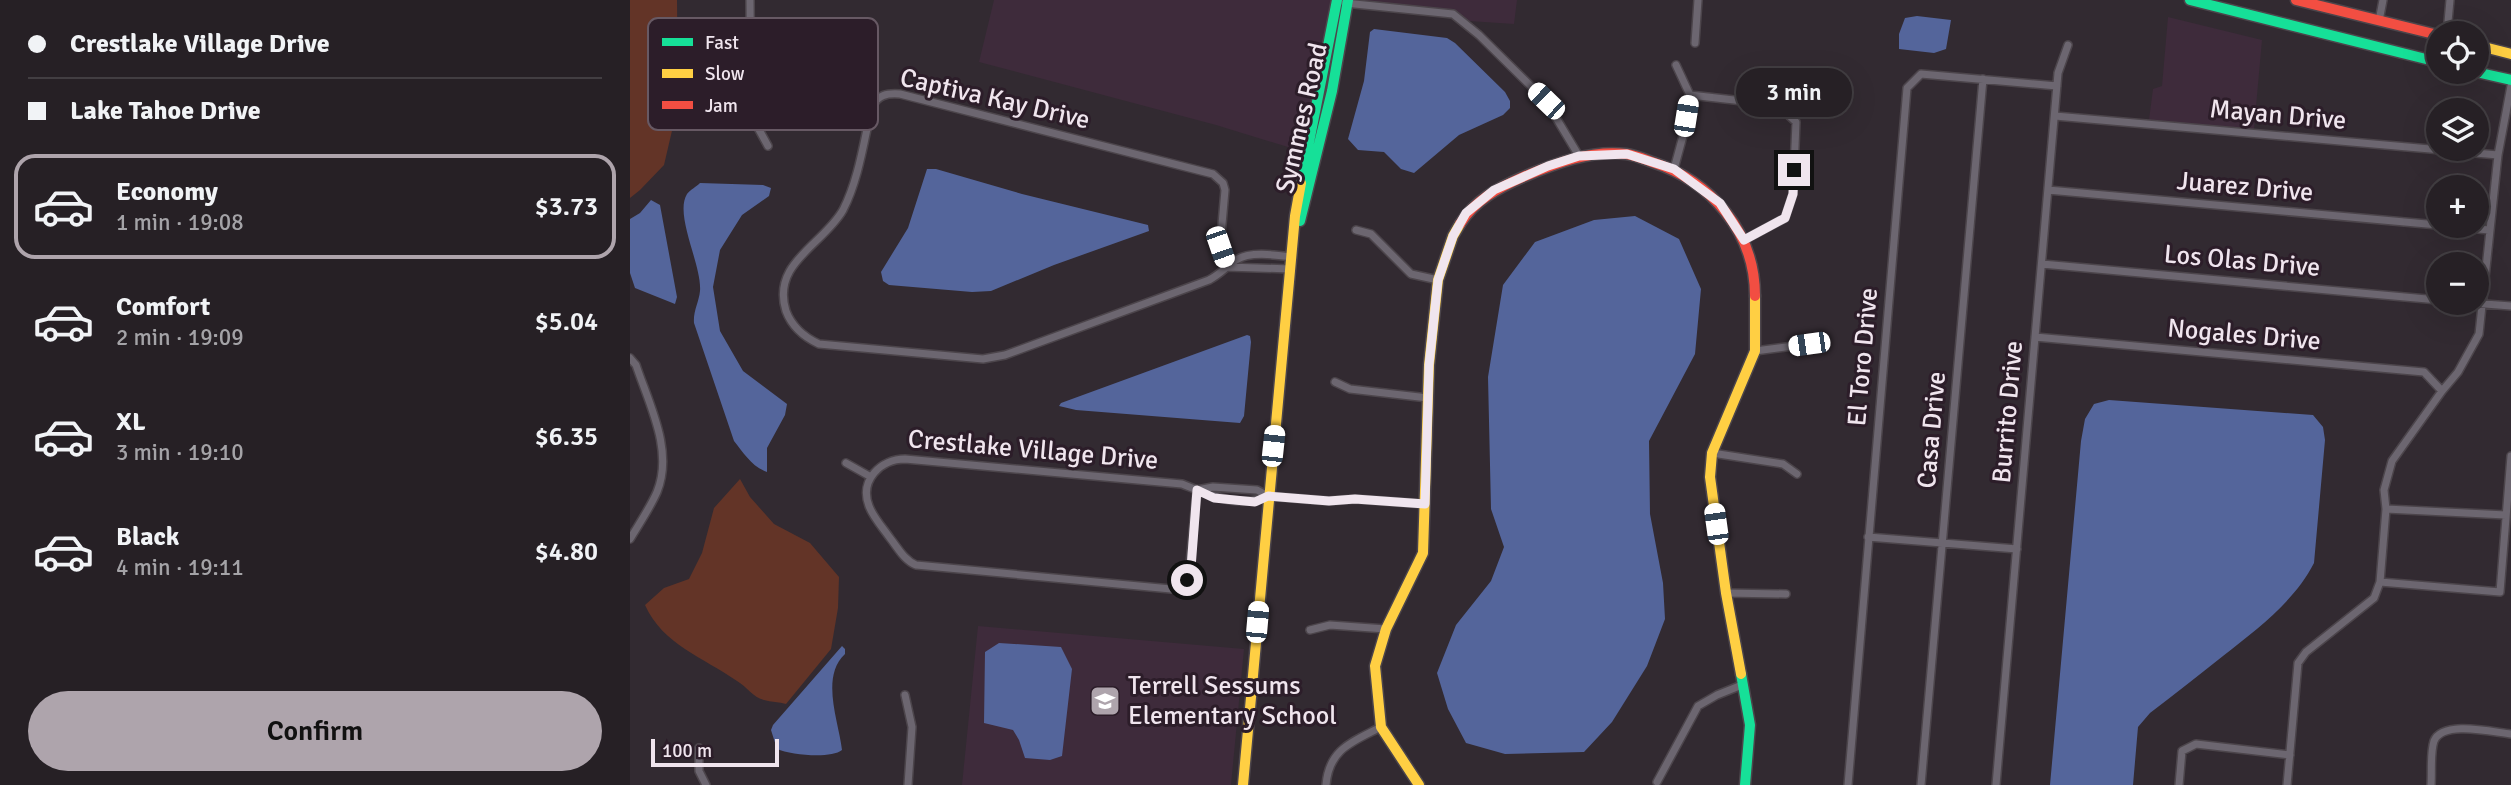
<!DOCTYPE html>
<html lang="en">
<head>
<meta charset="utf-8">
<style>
  body { margin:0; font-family:Signika,sans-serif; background:#322d32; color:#f1f3f6; height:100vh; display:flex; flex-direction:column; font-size:26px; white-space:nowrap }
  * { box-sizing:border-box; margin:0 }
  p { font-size:23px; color:#a4a3a7 }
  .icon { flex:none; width:38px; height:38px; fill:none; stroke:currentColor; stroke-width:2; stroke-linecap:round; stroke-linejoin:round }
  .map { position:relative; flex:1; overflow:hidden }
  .side { display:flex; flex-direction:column; background:#262025; width:630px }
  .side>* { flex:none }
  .top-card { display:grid; align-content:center; height:154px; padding:0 28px; background:#262025 }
  .tools { position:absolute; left:1796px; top:21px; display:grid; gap:14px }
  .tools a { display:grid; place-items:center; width:63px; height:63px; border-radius:50%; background:#262025; box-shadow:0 7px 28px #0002,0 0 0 2px #423e42; font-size:35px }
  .scale { position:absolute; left:21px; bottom:18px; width:128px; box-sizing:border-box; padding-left:7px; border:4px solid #f0e5ee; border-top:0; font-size:19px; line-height:24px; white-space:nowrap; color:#f0e5ee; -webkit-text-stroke:5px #2c1d29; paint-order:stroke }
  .end { position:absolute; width:32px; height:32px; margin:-16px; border:9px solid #f0e5ee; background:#111; box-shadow:0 0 0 4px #111 }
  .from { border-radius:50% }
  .bubble { position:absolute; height:49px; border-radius:24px; background:#262025; box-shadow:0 7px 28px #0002,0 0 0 2px #423e42; font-size:23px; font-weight:600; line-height:49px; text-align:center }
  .car { position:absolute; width:21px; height:42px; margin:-21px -10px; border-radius:9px; box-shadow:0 0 5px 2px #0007; background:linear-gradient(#fff 24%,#345 0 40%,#fff 0 76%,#345 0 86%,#fff 0) }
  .top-card b { display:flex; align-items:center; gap:24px; height:66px; font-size:26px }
  .top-card b+b { border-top:2px solid #423e42 }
  .top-card i { width:18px; height:18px; background:#f1f3f6 }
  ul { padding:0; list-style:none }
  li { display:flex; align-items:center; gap:21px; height:105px; margin:0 14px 10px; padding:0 14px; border:4px solid transparent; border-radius:21px }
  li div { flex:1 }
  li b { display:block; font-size:26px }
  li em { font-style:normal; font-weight:600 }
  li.on { border-color:#aea4ac }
  li>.icon { width:63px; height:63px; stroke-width:1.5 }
  .cta { display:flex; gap:14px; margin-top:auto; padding:14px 28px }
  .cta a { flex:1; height:80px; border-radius:42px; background:#aea4ac; color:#111; font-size:28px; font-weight:600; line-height:80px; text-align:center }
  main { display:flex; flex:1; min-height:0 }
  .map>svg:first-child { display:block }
  .built { fill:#3e2b3b }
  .green { fill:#633427 }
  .water { fill:#54659b }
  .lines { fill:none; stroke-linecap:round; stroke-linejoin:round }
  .street-casing { stroke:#4c454b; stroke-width:10 }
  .fast-casing { stroke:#4c454b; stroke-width:13 }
  .slow-casing { stroke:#4c454b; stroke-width:13 }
  .jam-casing { stroke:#4c454b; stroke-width:13 }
  .street { stroke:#6c6670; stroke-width:7 }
  .fast { stroke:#16e098; stroke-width:10 }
  .slow { stroke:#ffcf43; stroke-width:10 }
  .jam { stroke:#f24e42; stroke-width:10 }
  .route { stroke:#f0e5ee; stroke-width:9 }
  .labels { text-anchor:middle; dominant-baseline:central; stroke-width:6; stroke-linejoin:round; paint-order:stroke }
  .street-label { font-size:26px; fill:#f0e5ee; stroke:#2c1d29 }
  .poi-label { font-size:26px; fill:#f0e5ee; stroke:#2c1d29; text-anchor:start }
  .key { fill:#2c1d29; stroke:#675964; stroke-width:2 }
  .key-label { font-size:19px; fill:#f0e5ee }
</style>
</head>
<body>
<main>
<section class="side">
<div class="top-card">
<b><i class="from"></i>Crestlake Village Drive</b>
<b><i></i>Lake Tahoe Drive</b>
</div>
<ul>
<li class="on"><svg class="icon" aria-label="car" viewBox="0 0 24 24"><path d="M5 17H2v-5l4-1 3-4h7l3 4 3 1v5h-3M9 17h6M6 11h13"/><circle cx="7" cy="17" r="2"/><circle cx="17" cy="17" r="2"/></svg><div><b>Economy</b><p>1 min · 19:08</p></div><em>$3.73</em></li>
<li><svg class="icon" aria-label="car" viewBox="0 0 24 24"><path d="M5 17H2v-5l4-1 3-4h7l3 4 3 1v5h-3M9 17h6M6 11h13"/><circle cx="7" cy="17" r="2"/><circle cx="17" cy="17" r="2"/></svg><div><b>Comfort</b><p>2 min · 19:09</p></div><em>$5.04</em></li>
<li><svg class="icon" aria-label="car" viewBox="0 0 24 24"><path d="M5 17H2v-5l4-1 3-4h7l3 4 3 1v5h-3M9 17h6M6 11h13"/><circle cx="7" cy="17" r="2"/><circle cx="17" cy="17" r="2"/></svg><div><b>XL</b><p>3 min · 19:10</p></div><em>$6.35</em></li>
<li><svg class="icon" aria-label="car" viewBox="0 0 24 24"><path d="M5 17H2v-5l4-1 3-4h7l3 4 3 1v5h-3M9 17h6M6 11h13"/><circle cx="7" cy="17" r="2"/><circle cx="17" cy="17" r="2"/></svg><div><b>Black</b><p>4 min · 19:11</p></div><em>$4.80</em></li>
</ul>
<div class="cta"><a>Confirm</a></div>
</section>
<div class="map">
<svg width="1881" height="785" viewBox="0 0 1881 785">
  <rect width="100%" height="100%" fill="#322a31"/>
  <path class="built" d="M364,0H702L671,151L586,125L349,62Z
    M727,0H887L884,24L839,21L824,10Z
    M1538,17L1632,40L1624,129L1519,120L1523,89L1532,86Z
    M348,626L614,649L601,785H332Z"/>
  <path class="green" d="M0,0H47L48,105L34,165L10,190L0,198Z
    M110,479L120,497L144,524L180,543L209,577L208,608L201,649L156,704C149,702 141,702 134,700C124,698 116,686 107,681C73,657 33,645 15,605L34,588L59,579L72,553L84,508Z"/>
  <path class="water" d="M1287,16L1321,20L1316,49L1304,53L1269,49V34L1275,18Z
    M744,29L817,38L825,43L875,92L880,101V108L873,115L829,135L784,173L771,169L754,152L728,150L718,139L734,81L740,32Z
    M297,169H306L392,194L518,225L519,231L424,265L361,291L342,292L259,285L253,281L251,272L278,228Z
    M70,183L133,185L141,188L139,196L112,215L90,250L83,287L90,331L113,371L157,404L155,415L137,448V472C122,467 113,452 104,441L64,323C63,311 69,302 70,291C72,265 44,215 57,194C60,190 67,186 70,183Z
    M21,200L30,205L47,297L45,304L5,288L0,273V219L10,213Z
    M1005,216L1049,239L1071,289L1065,354L1019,441L1020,514L1033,583L1035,619L1017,666L982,722L954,752L875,754L836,743L818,709L807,673L826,625L861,581L874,547L861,509L858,377L873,285L905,242L964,220Z
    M617,335L620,336L621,342L614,416L610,423L446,410L429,406L431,403Z
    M1479,400L1683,415L1693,427L1695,440L1684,563C1664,602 1627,629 1593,656C1569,675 1545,694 1520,713L1508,727L1503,785H1420L1451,441L1455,419L1464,404Z
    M369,643L431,647L442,669L432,756L420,760L395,758L389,740L383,730L354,723L355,652Z
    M212,646L215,649V654C190,677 209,722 212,750C201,759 161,755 147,749L141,730L143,725Z"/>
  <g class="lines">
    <g class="street-casing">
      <path id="street" d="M120,0L121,115L138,146
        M715,3L823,14L849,35L916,101L949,156
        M1749,21L1753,0
        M1817,33L1820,0
        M1065,43L1068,0
        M1060,95L1148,105L1166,122L1163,194L1155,218L1114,240
        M1425,116L1868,155
        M1044,169L1053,136L1060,95L1046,65
        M1418,190L1808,225
        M1817,226L1859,230
        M726,230L741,234L781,274L808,280
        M1412,264L1808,300
        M597,267L590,247L595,190L593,183L583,174L270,94C256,93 249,95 242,106C234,140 229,179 213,210C193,245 141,263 156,311C162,327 174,337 189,344L353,359L375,355L579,280C589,275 596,267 606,260C620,251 646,255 662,257
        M597,267L660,269
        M1842,303L1881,306
        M1405,337L1794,372L1812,391
        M1125,351L1179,344
        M0,358L6,365C19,404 44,451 27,492C20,508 9,524 0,539
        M705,382L720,389L798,398
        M1082,453L1153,464L1167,474
        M216,463L241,477
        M567,490L559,574L553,585L541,589L286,565C274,560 268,548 260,538C253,528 243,517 239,506C229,480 251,459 275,459L552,484C580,495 609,509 638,496
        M567,490L583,487L627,490L638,496L699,501L725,499L795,504
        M1756,509L1876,515
        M1238,537L1387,549
        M1750,582L1870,592L1881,456
        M1096,593L1156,594
        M680,630L700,625L756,629
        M275,695L282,727L278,785
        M69,748V771L76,785
        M1027,782L1068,706L1087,695L1112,685
        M696,785C699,749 722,742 751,727
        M1218,785L1277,88L1291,74L1427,86
        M1291,785L1353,79
        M1366,785L1428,73L1438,45
        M1549,785L1552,751L1566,744L1660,755
        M1657,785L1668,663L1676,652L1744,598L1750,582L1756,509L1754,490L1762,461L1812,391L1828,372L1849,334L1868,155L1881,86
        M1801,785C1802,772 1800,753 1804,741C1813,720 1862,732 1881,734"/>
    </g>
    <g class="fast-casing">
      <path id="fast" d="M1560,0L1808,62
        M1846,72L1881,80
        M671,183L707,0
        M670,221L702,91L718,0
        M1111,674L1120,725L1115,785"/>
    </g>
    <g class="slow-casing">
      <path id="slow" d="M1846,45L1881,54
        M1111,674L1096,593L1080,477L1082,453L1125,351V296
        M613,785L665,216L671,183
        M789,785L751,727L745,666L756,629L793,553L799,365L808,280L823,236L830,224"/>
    </g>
    <g class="jam-casing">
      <path id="jam" d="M1666,0L1808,35
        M830,224C845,200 868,188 893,177C926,163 960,150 996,154C1005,155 1014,159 1022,162C1081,181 1125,232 1125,296"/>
    </g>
    <use href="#street" class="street"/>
    <use href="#fast" class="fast"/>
    <use href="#slow" class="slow"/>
    <use href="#jam" class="jam"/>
  </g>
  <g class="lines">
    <path class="route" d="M557,580L561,568L567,490L584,498L625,502L638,496L699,501L725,499L795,504L799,365L808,280L823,236L836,213L864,190L918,166L949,156L997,154L1044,169L1090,203L1114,240L1155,218L1163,194L1164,170"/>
  </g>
  <defs>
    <g id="school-square" transform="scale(1.575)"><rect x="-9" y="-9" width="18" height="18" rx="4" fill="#aea4ac" stroke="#2c1d29"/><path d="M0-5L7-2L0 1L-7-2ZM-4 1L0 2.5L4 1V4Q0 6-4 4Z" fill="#fff"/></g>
  </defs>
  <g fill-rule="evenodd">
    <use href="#school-square" x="475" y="701"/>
  </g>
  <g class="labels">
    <g class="street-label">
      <text transform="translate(365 99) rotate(13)">Captiva Kay Drive</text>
      <text transform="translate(1648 115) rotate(5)">Mayan Drive</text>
      <text transform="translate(672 118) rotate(-77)">Symmes Road</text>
      <text transform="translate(1615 187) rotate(5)">Juarez Drive</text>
      <text transform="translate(1612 261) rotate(5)">Los Olas Drive</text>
      <text transform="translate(1614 335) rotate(5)">Nogales Drive</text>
      <text transform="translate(1233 357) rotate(-85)">El Toro Drive</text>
      <text transform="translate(1378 412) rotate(-85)">Burrito Drive</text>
      <text transform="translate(1302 430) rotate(-85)">Casa Drive</text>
      <text transform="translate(403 450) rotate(5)">Crestlake Village Drive</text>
    </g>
    <g class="poi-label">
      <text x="498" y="686">Terrell Sessums<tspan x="498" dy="30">Elementary School</tspan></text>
    </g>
  </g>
  <rect x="18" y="18" width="230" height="112" rx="10" class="key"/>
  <rect x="32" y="38" width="31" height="8" fill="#16e098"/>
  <rect x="32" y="69" width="31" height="9" fill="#ffcf43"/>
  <rect x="32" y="101" width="31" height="8" fill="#f24e42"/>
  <g class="key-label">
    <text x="75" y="49">Fast</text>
    <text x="75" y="80">Slow</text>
    <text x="75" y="112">Jam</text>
  </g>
</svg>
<div class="tools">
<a><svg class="icon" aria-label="locate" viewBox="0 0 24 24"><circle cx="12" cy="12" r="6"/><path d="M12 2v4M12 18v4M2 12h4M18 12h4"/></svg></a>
<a><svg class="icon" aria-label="layers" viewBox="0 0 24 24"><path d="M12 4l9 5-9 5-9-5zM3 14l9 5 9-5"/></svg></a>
<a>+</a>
<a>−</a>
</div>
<div class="scale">100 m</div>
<i class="end from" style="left:557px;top:580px"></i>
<i class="end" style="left:1164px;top:170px"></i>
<div class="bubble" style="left:1106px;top:68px;width:116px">3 min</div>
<i class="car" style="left:916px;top:101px;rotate:314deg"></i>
<i class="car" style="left:1056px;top:116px;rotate:9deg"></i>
<i class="car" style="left:590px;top:247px;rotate:161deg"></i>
<i class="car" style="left:1179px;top:344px;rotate:262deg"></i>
<i class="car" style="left:643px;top:446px;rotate:6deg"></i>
<i class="car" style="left:1086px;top:524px;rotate:352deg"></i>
<i class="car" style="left:627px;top:622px;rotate:5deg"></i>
</div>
</main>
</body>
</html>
